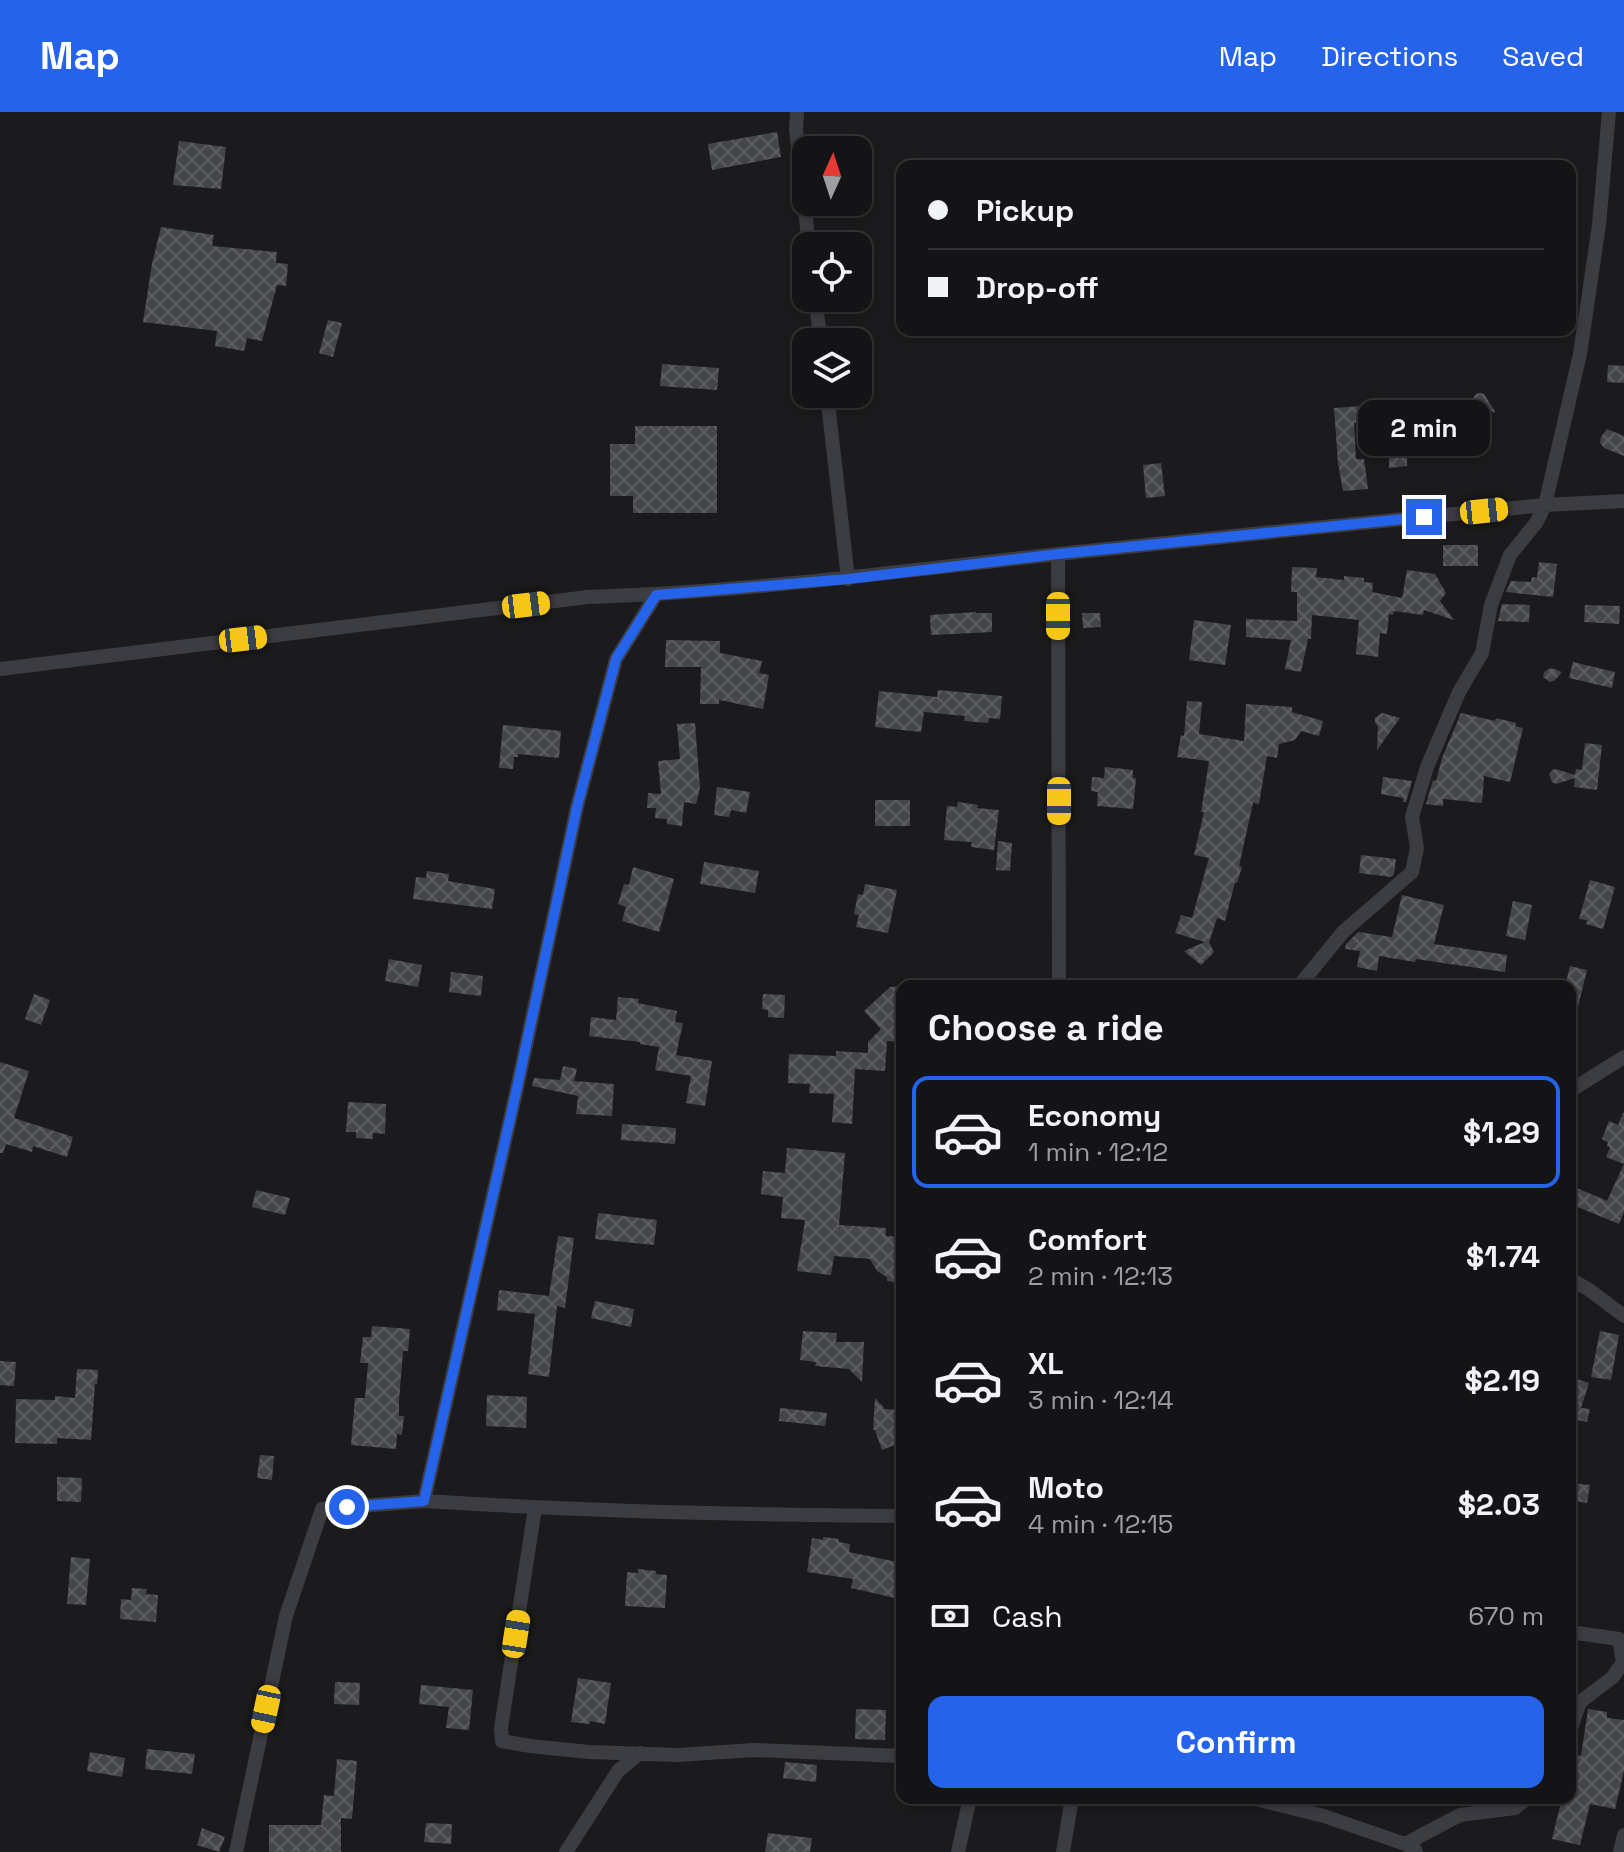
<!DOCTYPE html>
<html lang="en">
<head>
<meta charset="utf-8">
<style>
  body { margin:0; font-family:"Space Grotesk",sans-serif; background:#1d1d1f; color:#f1f3f6; height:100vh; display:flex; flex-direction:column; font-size:30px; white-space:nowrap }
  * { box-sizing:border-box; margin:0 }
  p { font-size:26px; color:#9d9ea1 }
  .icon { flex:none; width:44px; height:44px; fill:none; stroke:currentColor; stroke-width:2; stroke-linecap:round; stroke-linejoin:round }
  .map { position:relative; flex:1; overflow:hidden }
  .details { position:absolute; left:896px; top:868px; width:680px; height:824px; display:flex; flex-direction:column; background:#141416; border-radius:16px; box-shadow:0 4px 12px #0003,0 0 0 2px #333335 }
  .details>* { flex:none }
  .hud { position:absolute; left:896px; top:48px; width:680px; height:176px; border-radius:16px; box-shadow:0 4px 12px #0003,0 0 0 2px #333335; display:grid; align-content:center; height:176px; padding:0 32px; background:#141416 }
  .needle { width:52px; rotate:3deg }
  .buttons { position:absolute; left:792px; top:24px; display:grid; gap:16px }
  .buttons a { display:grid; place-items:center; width:80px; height:80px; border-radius:16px; background:#141416; box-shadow:0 4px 12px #0003,0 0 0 2px #333335; font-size:40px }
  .end { position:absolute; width:36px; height:36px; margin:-18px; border:10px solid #2563eb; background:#fff; box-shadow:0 0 0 4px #fff }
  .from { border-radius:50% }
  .bubble { position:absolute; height:56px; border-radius:16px; background:#141416; box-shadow:0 4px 12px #0003,0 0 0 2px #333335; font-size:26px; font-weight:800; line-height:56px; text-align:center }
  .car { position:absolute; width:24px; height:48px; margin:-24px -12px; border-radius:10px; box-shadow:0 0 6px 2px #0007; background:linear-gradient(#f5c518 24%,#345 0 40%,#f5c518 0 76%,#345 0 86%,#f5c518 0) }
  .hud b { display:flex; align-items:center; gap:28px; height:76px; font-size:30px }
  .hud b+b { border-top:2px solid #333335 }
  .hud i { width:20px; height:20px; background:#f1f3f6 }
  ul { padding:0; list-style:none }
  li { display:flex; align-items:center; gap:24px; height:112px; margin:0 16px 12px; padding:0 16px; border:4px solid transparent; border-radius:16px }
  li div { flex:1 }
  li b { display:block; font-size:30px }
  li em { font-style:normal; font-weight:800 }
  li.on { border-color:#2563eb }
  li>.icon { width:72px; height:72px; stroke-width:1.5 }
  h2 { padding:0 32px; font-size:36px; line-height:96px }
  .pay { display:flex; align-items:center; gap:20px; height:88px; padding:0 32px; font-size:30px }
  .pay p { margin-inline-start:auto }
  .action { display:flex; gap:16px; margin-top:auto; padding:16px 32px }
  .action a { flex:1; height:92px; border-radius:16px; background:#2563eb; color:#fff; font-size:32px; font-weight:800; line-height:92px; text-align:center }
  header { display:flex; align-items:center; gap:48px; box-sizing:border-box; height:112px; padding:0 40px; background:#2563eb; color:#fff }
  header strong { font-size:38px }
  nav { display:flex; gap:44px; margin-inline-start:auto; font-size:28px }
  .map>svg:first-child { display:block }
  .building { fill:url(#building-cross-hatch) }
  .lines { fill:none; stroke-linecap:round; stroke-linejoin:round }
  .minor { stroke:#3c3d43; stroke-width:14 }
  .route { stroke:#2563eb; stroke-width:10 }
</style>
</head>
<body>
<header>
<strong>Map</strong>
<nav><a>Map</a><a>Directions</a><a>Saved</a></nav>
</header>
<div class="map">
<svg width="1624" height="1740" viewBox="0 0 1624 1740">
  <defs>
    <pattern id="building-cross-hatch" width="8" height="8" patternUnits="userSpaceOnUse" patternTransform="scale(2)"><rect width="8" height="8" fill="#45464a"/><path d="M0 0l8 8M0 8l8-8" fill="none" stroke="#5d5e62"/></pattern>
  </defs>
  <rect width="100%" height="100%" fill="#1b1b1d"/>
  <path class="building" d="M777,20L781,45L712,58L708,32Z
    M179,29L226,35L221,77L173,73Z
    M161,115L214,123L212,134L277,140L276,151L288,152L286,174L277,173L262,229L247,226L244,239L215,234L217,219L143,210L152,152Z
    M328,208L342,211L333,245L319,241Z
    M662,252L719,256L717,278L660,274Z
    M1608,253L1624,254V271L1607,270Z
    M1480,281L1484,282L1496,301L1475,293L1472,288L1476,282Z
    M1408,291L1407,354L1389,356L1390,309L1354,311L1356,347H1364L1368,377L1343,379L1338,351L1334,296Z
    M635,314H717V401H633V384H610V332H635Z
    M1607,317L1624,324V344L1604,336L1600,331L1601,325Z
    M1161,351L1165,384L1146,386L1143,353Z
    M1443,433H1478V454H1443Z
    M1539,450L1557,452L1553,485L1506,480L1511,469L1531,470L1532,465L1537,466Z
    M1292,455L1317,456L1316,465L1344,468V464L1364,466V470L1373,471L1372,480L1402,486L1407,458L1435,462L1446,481L1440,489L1454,508L1424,498L1423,503L1394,499L1393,503L1389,502L1387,522L1380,521L1378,545L1356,542L1359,508L1312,503L1311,527H1308L1301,560L1285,557L1291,528L1246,525V507L1297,509V480H1291Z
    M1502,492L1530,493L1529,510L1498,509Z
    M1585,493L1620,494L1619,512L1584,510Z
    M976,500V501H992V520L931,523L930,503Z
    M1082,501H1100L1101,515L1083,516Z
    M1194,508L1231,513L1225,553L1189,548Z
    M666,528L720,529V541L762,549L759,561L769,563L763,597L719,588V592H700L701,555H665Z
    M1573,550L1615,560L1612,576L1569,566Z
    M1551,556L1562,560L1554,569L1550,570L1543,565L1544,560Z
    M938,578L1002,584L1000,607L989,606L988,611L964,609L965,604L924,600L921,620L875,615L879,579L937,585Z
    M1187,589L1202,590L1199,622L1244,629L1246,592L1292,595V600L1323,609L1319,624L1301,619L1295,628L1279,632L1277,646L1267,644L1259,692L1253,691L1239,754L1242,755L1237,771L1235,770L1225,809L1217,806L1209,830L1214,840L1201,853L1184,839L1205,830L1175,821L1181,803L1192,806L1209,746L1194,743L1204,700H1201L1209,649L1177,645L1181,623L1184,624Z
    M1382,601L1400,606L1377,638L1378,615L1375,610V606Z
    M1461,601L1495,609L1496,606L1516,611L1515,614L1523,616L1510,670L1484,664L1482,691L1443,687V694L1426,692L1433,668L1436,669L1442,646Z
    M695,611L700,676L696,692L684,690L682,714L667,712V707L655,706L656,696H647L648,681L661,682L658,649L680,647L677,612Z
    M503,613L561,619L559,646L518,642V645H514L513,657L499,656Z
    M1585,631L1602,633L1597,678L1574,675L1575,666L1556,672L1552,670L1549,662L1552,658L1556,657L1575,663L1576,657L1582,658Z
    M1105,655L1133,658V666H1136L1133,697L1097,694L1098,680L1091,679L1092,665L1104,666Z
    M1383,665L1412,669L1406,690H1403V686L1381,682Z
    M717,675L750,680L746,701L731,698L729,705L714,703Z
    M875,688H910V714H875Z
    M958,690L978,693L977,696L999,698L994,738L971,735L972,730L944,728L947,694L957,695Z
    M998,729L1012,731L1010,759L996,758Z
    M1361,743L1396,747L1394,762L1391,765L1359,761Z
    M704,750L759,759L755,781L700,772Z
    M633,755L674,767L659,820L622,809L626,795L618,792L624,772L629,773Z
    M427,759L449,762L448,769L495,777L492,797L413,787L416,765L426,766Z
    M1590,768L1615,775L1603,817L1586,812L1587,808L1579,807Z
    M865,772L897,778L888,821L856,815L859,803L854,802L858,782L863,783Z
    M1402,783L1444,793L1434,832L1507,843L1505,860L1416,847L1415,850L1379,844L1377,859L1357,855L1360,839L1345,837L1346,832L1358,820L1392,825Z
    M1513,789L1532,793L1525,828L1506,824Z
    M389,847L422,853L418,875L385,869Z
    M1570,854L1587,858L1575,907L1570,906V874H1565Z
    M451,860L483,864L481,884L449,880Z
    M902,874V930L887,929L885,959L855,957L852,1012L832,1010L834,982L809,981L810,972L788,971L789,942L836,944V939L868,941V930L881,917L864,899L890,875Z
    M34,882L50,888L41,913L25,907Z
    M763,882L785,883L784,906L768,905V898L762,897Z
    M618,885L639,887L638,891L677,899L675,910L683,911L676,943L712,949L705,994L686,991L691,964L655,958L659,935L640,932V930L589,924L591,905L616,908Z
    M0,950L29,959L14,1006L73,1025L67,1045L33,1034L32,1040L6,1032L3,1041H0Z
    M563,954L577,957L574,969L614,972L612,1004L576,1002L578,984L532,974L534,966L560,968Z
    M348,990L386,992L385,1022L373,1021V1027L356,1026V1020H346Z
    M1623,1001H1624V1100L1619,1112L1570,1092V1073L1607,1089L1624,1052L1606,1045L1610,1035L1607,1034L1608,1030L1602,1027L1609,1009L1618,1013Z
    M622,1012L676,1016L675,1032L621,1028Z
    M787,1036L845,1041L839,1113L886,1116V1124L902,1125L900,1171L887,1169V1165L877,1159L870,1147L834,1144L831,1163L797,1159L805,1108L781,1106L783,1085L761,1082L763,1059L785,1061Z
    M256,1078L290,1086L285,1103L252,1095Z
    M598,1101L657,1108L654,1133L595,1127Z
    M558,1124L574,1126L565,1196L557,1194L549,1265L528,1262L535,1202L497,1198L499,1178L549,1184Z
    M595,1189L634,1197L631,1215L591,1206Z
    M372,1214L410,1217L408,1239H403L399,1289V1304H404L402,1323L397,1322L396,1337L351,1333L355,1286H365L368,1251H360L363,1225H371Z
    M803,1219L837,1221L836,1230H864L862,1270L849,1257L815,1254L816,1250L800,1248Z
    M1600,1219L1619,1223L1611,1268L1591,1265Z
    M0,1249L16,1250L14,1274L0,1273Z
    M77,1257L98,1258L97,1272H95L91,1328L57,1326V1332L15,1331L16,1287L55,1288V1284L75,1286Z
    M1574,1266L1589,1271L1581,1296L1590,1297L1587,1310L1577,1308L1572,1321L1570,1320V1280Z
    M487,1283L527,1285L526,1316L486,1314Z
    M875,1286L885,1297L902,1298V1330L882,1338L875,1318H873Z
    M780,1296L827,1301L825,1314L779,1309Z
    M260,1343L274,1344L272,1368L257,1366Z
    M57,1365L82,1366L81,1390L57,1389Z
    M1570,1371L1590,1373L1587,1391L1570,1388Z
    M823,1425L839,1427V1430L850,1432L849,1440L902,1451L895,1486L851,1476L853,1467L807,1460L812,1426L823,1428Z
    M71,1445L90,1447L86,1493L67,1492Z
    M638,1457L656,1459V1462L667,1463L665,1496L625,1494L627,1460L638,1461Z
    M132,1476L147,1477L146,1482L158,1483L156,1510L120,1507L121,1487L131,1488Z
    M578,1566L611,1571L605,1612L590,1609L589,1612L571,1610Z
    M335,1570L360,1571L359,1593L334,1592Z
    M421,1573L473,1578L469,1618L446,1616L449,1595L419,1592Z
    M856,1597L886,1598L885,1628L855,1627Z
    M1588,1597L1607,1600V1606L1624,1608V1659L1615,1697L1590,1692L1580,1733L1552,1727L1562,1686H1570V1657L1573,1642L1581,1644Z
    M147,1637L195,1642L192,1662L145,1657Z
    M90,1640L125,1646L122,1665L87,1659Z
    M337,1647L357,1649L352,1707L341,1706V1740H269V1713H321L324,1683L334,1684Z
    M785,1650L817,1653L816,1670L783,1666Z
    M426,1711L452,1712L451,1732L424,1730Z
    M202,1716L225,1725L219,1740L197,1733Z
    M768,1721L812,1726L810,1740H765Z"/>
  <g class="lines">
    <path class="minor" d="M797,0L796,17L809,134
      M815,186L821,230
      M827,282L848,467
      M1058,442L1059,874
      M0,557L588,485C746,480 902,459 1058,442C1220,425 1383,409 1545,393L1624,389
      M1299,874L1343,820L1412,760L1417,736L1412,705L1427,655L1459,580L1482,541L1491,493L1510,443L1536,411L1545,393L1580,242L1599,113L1609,0
      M1570,979L1624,945
      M1570,1167L1588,1177L1624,1204
      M424,1389C583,1399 742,1403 902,1404
      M535,1396L501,1616L502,1629L530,1634L589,1640L678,1643L754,1638L902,1644
      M1570,1520L1619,1527L1623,1550L1613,1565L1580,1590L1570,1619
      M1252,1686L1324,1704L1405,1732L1414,1736L1416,1740
      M1405,1732L1460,1703L1515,1696L1527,1686
      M236,1740L286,1504L322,1397L424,1389L517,976L577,695L616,547L656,483
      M566,1740L618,1659L640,1641
      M958,1740L970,1686
      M1063,1740L1072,1686
      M1620,1740L1624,1723"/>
  </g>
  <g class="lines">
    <path class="route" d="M347,1395L424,1389L517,976L577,695L616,547L656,483L848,467L1058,442L1424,405"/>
  </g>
</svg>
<div class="buttons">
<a><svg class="needle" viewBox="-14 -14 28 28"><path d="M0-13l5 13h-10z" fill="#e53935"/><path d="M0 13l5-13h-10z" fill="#9d9ea1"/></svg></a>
<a><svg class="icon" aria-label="locate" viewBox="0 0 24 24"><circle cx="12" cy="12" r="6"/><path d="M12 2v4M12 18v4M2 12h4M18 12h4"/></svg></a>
<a><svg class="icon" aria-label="layers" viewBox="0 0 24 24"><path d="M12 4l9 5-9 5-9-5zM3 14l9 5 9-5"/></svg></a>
</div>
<i class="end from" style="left:347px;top:1395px"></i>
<i class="end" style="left:1424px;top:405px"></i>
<div class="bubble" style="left:1358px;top:288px;width:132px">2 min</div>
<i class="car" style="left:1484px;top:399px;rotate:84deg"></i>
<i class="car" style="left:526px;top:493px;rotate:83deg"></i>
<i class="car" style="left:1058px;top:504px;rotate:180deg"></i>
<i class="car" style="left:243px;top:527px;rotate:83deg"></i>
<i class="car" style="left:1059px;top:689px;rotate:180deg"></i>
<i class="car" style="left:516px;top:1522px;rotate:9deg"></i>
<i class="car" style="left:266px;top:1597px;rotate:192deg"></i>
<div class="hud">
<b><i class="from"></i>Pickup</b>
<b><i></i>Drop-off</b>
</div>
<section class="details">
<h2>Choose a ride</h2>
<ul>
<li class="on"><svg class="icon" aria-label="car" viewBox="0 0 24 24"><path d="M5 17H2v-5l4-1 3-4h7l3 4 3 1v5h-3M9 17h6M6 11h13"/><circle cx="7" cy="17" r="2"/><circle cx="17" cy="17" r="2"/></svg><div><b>Economy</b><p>1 min · 12:12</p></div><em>$1.29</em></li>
<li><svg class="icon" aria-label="car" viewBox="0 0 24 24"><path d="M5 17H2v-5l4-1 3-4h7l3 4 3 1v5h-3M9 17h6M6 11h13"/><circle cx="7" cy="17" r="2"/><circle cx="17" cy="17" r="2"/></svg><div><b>Comfort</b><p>2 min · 12:13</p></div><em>$1.74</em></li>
<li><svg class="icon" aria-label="car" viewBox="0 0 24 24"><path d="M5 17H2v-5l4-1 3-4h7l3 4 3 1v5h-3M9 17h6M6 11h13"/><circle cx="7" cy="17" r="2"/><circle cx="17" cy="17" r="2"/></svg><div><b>XL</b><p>3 min · 12:14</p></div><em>$2.19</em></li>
<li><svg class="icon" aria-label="car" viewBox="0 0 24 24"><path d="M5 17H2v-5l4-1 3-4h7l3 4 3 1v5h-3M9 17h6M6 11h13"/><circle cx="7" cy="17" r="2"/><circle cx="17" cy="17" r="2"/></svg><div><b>Moto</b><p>4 min · 12:15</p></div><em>$2.03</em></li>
</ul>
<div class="pay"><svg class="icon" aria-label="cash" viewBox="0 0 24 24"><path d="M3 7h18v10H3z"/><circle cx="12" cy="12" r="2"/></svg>Cash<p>670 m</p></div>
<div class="action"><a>Confirm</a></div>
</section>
</div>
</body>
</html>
